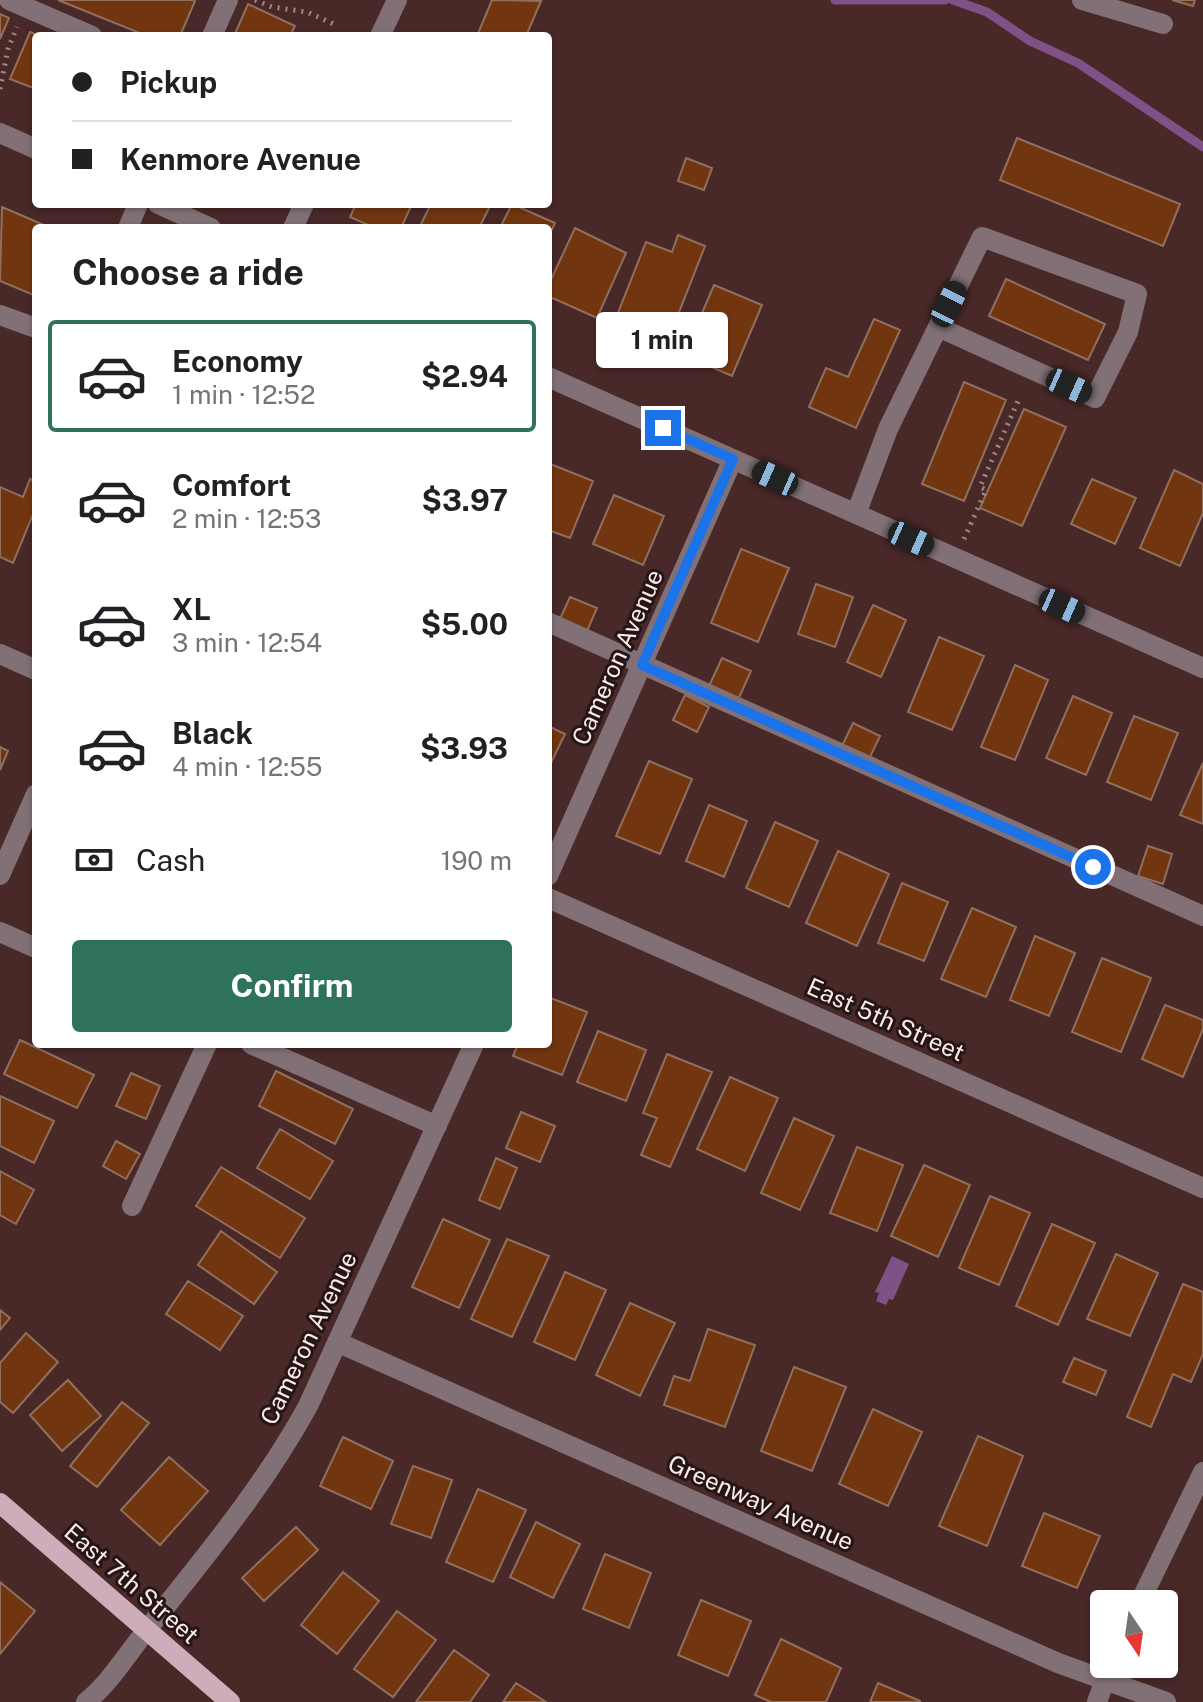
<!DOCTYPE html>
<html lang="en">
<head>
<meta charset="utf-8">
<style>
  body { margin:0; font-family:"Public Sans",sans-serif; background:#f2f2f2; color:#202124; height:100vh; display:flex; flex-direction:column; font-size:30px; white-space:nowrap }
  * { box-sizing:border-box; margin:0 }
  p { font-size:26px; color:#757577 }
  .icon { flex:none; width:44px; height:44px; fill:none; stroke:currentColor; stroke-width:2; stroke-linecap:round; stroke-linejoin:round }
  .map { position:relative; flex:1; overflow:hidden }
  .side { position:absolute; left:32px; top:224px; width:520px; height:824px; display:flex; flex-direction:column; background:#fff; border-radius:8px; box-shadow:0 2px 6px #0004 }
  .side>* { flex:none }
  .hud { position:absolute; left:32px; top:32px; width:520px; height:176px; border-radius:8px; box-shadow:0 2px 6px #0004; display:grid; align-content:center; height:176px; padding:0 40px; background:#fff }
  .needle { width:52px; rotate:167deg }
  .controls { position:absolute; left:1090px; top:1590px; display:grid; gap:16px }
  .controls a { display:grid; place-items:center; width:88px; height:88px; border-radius:8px; background:#fff; box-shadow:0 2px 6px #0004; font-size:40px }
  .end { position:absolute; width:36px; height:36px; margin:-18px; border:10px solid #1a73e8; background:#fff; box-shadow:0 0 0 4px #fff }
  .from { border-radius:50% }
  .bubble { position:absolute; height:56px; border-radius:8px; background:#fff; box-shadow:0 2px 6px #0004; font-size:26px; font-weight:700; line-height:56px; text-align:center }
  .car { position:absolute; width:24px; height:48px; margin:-24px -12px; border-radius:10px; box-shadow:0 0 6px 2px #0007; background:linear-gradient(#222 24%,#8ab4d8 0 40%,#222 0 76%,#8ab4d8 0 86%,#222 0) }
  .hud b { display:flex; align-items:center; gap:28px; height:76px; font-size:30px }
  .hud b+b { border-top:2px solid #e0e0e0 }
  .hud i { width:20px; height:20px; background:#202124 }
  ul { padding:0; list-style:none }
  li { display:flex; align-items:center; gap:24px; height:112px; margin:0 16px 12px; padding:0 24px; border:4px solid transparent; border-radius:8px }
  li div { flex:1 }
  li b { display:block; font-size:30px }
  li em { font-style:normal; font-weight:700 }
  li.on { border-color:#2e725d }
  li>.icon { width:72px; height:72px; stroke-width:1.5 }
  h2 { padding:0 40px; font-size:36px; line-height:96px }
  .pay { display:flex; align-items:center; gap:20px; height:88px; padding:0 40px; font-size:30px }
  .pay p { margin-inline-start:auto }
  .primary-button { display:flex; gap:16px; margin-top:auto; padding:16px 40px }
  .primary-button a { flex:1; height:92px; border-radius:8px; background:#2e725d; color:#fff; font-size:32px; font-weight:700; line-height:92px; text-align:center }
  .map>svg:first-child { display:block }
  .water { fill:#7f5186 }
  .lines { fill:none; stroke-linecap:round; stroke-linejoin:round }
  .stream { stroke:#7f5186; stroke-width:9 }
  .building { fill:#713610; stroke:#906f5e; stroke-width:2 }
  .path { stroke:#a18787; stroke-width:5; stroke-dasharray:2 6; stroke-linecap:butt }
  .minor { stroke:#817177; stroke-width:20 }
  .major { stroke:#ceadbb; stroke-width:20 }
  .route { stroke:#1a73e8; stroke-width:10 }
  .labels { text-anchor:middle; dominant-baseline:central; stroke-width:6; stroke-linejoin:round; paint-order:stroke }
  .street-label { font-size:24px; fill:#fceae9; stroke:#251616 }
</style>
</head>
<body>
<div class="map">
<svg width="1203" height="1702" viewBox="0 0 1203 1702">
  <rect width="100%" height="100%" fill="#492828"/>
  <path class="water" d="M892,1256L909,1264L893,1300L889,1299L886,1305L876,1301L879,1293L875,1292Z"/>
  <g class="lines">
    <path class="stream" d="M835,0H945
      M953,0L987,12L1030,41L1078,63L1203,147"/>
  </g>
  <path class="building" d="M58,0H193L195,1L180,36H147Z
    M492,0L541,1L526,36H477Z
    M1172,0H1195L1193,6Z
    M248,4L295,26L290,36H234Z
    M0,14L9,18L0,39Z
    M30,32L40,36H36V89L10,79Z
    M1017,138L1180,204L1163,246L1000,180Z
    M686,158L712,168L704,190L678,181Z
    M356,204H412L401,228H375L350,217Z
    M431,204H491L479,228H419Z
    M512,204L555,223L548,238V228H500Z
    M2,207L51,228H36V296L0,281Z
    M575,228L626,253L597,318L548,296V286Z
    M678,235L705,246L665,348L612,328L646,242L672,252Z
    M1006,279L1105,324L1088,360L989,316Z
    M714,285L762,305L732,376L684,355Z
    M874,319L900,330L856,428L809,407L826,368L848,377Z
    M964,382L1006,400L964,501L922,484Z
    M1024,409L1066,427L1022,526L980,508Z
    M548,463L593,481L570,538L548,530Z
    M1174,470L1203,484V513L1180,566L1140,548Z
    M30,479L36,482V507L13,563L0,557V487L23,497Z
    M1092,479L1136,498L1115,544L1071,524Z
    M614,495L664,516L643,565L593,544Z
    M741,549L789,568L758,642L711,623Z
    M816,584L853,597L835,647L798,634Z
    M570,597L597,608L587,631L560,619Z
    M873,605L906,620L881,677L847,662Z
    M939,637L984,656L952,730L908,712Z
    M722,658L751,671L738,700L709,686Z
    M1015,665L1048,680L1015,760L981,747Z
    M685,695L709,707L697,732L673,720Z
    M1073,696L1112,713L1086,775L1046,758Z
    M1134,716L1178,733L1151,800L1107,782Z
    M853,723L880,736L869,759L842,746Z
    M548,726L565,734L548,769Z
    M0,747L8,751L0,770Z
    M649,761L692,779L660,854L616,836Z
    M1203,763V824L1180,815Z
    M709,805L747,821L724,877L686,861Z
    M775,822L818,841L789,907L746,888Z
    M1148,846L1172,854L1163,884L1138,876Z
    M838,851L889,874L857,946L806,923Z
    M902,883L948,902L924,961L878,943Z
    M972,908L1016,927L986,997L941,979Z
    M1035,936L1075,953L1049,1016L1010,1000Z
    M1102,958L1151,978L1121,1052L1072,1032Z
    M548,997L587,1012L562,1075L513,1056L518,1044H548Z
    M1165,1005L1203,1020V1029L1183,1077L1142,1059Z
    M598,1031L646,1050L626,1101L577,1082Z
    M20,1040L94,1075L77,1108L4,1074Z
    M667,1054L712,1072L670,1167L641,1155L657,1118L643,1113Z
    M276,1071L353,1109L335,1144L259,1106Z
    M131,1073L160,1086L146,1119L116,1106Z
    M730,1077L778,1098L745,1171L697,1149Z
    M0,1096L54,1121L34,1163L0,1146Z
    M521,1112L555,1126L540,1162L506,1148Z
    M794,1118L834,1136L800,1210L761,1193Z
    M280,1129L333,1161L310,1199L257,1168Z
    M116,1141L140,1154L126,1179L103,1166Z
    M857,1147L903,1165L877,1231L830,1213Z
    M496,1158L517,1168L500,1209L479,1200Z
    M924,1165L970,1185L938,1257L891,1236Z
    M221,1167L305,1218L280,1258L196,1206Z
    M0,1171L34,1190L16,1224L0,1215Z
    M990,1196L1030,1213L999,1285L959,1268Z
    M443,1219L490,1240L459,1308L412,1287Z
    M1052,1224L1095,1243L1058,1325L1016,1306Z
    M221,1231L277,1272L254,1304L198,1265Z
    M507,1239L549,1256L512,1337L471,1319Z
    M1116,1254L1158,1273L1130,1336L1087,1319Z
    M565,1272L606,1290L575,1360L534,1342Z
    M188,1281L243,1316L220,1350L166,1314Z
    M1183,1284L1203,1292V1354L1191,1382L1173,1374L1151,1427L1127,1417Z
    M630,1303L675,1323L640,1396L596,1375Z
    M0,1310L10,1318L0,1330Z
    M708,1329L755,1345L725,1427L664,1405L674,1376L690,1381Z
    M26,1333L58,1362L13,1413L0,1402V1363Z
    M1074,1358L1106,1371L1096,1395L1063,1382Z
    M794,1367L846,1387L812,1471L761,1451Z
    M68,1380L101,1416L62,1451L30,1415Z
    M122,1402L149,1423L97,1487L70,1466Z
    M873,1409L922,1432L888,1506L839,1484Z
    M978,1436L1023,1456L987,1546L939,1526Z
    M343,1437L393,1461L371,1509L320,1486Z
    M169,1457L208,1491L160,1545L121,1510Z
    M413,1466L452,1480L431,1538L391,1524Z
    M478,1489L526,1510L493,1582L446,1562Z
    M1044,1513L1100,1536L1077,1588L1022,1566Z
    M536,1522L580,1544L553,1598L510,1577Z
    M296,1527L318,1550L264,1601L242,1578Z
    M605,1554L651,1573L629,1628L583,1609Z
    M343,1572L379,1601L337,1654L301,1625Z
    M0,1582L35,1611L0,1654Z
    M701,1600L751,1621L728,1676L678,1655Z
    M397,1611L436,1640L393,1697L354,1669Z
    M781,1639L841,1668L826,1702H771L755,1695Z
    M454,1650L489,1675L470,1702H416Z
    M516,1683L546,1702H503Z
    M878,1683L920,1701V1702H870Z"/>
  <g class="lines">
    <path class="path" d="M255,0L272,7L307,12L336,25
      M0,89L8,49L17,27
      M964,539L986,490L980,487L1018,401"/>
    <path class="minor" d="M9,0L92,36
      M1082,0L1163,24
      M212,36L228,0
      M380,36L397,0
      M0,133L36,149
      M158,204L211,228
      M128,228L138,204
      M293,228L304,204
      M0,315L36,328
      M548,377L1203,668
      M856,514L888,429L982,237L1137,294L1128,332L1095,398L938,327
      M548,622L1203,916
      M0,654L36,670
      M0,875L36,794
      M548,876L733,459
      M548,898L1203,1188
      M0,932L36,948
      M251,1044L437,1126
      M132,1206L207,1044
      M337,1342L1058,1663L1166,1702
      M1139,1604L1203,1472
      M86,1702C110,1683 127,1654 146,1631C204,1558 263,1488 308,1406L474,1044
      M1097,1702L1111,1664"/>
    <path class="major" d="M0,1503L230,1702"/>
  </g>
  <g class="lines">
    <path class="route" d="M663,428L733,459L642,665L1093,867"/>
  </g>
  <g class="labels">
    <g class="street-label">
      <text transform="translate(617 657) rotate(-66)">Cameron Avenue</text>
      <text transform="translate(886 1019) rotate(24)">East 5th Street</text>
      <text transform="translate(308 1338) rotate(-64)">Cameron Avenue</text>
      <text transform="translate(761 1502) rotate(24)">Greenway Avenue</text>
      <text transform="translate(132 1583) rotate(41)">East 7th Street</text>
    </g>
  </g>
</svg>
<div class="controls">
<a><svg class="needle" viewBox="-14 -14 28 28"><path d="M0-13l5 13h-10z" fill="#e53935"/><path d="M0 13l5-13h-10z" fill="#757577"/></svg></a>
</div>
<i class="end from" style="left:1093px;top:867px"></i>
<i class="end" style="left:663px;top:428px"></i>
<div class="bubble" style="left:596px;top:312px;width:132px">1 min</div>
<i class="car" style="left:949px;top:304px;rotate:26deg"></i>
<i class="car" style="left:1069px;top:386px;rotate:114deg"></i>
<i class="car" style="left:775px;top:478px;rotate:294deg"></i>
<i class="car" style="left:911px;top:539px;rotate:114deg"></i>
<i class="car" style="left:1062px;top:606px;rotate:114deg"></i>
<div class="hud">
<b><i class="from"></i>Pickup</b>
<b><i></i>Kenmore Avenue</b>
</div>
<section class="side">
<h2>Choose a ride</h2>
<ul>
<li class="on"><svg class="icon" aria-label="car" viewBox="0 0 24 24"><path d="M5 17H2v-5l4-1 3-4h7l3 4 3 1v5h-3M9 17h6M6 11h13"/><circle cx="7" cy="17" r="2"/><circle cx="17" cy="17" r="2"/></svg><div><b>Economy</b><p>1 min · 12:52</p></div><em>$2.94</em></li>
<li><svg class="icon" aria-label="car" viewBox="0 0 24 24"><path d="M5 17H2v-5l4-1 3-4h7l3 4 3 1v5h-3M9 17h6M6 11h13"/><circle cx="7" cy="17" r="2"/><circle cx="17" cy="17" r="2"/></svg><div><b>Comfort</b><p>2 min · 12:53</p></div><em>$3.97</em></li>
<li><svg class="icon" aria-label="car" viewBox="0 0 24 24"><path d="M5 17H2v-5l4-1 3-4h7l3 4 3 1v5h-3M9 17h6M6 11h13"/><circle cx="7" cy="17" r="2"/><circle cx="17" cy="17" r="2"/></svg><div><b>XL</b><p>3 min · 12:54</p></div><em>$5.00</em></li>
<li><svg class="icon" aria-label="car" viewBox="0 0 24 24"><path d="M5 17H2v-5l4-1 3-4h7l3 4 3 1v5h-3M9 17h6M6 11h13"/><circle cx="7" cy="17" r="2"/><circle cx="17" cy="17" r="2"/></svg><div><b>Black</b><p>4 min · 12:55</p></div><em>$3.93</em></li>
</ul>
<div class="pay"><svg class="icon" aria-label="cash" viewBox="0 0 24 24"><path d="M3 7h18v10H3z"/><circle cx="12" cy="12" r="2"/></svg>Cash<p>190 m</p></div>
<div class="primary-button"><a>Confirm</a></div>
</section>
</div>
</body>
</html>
